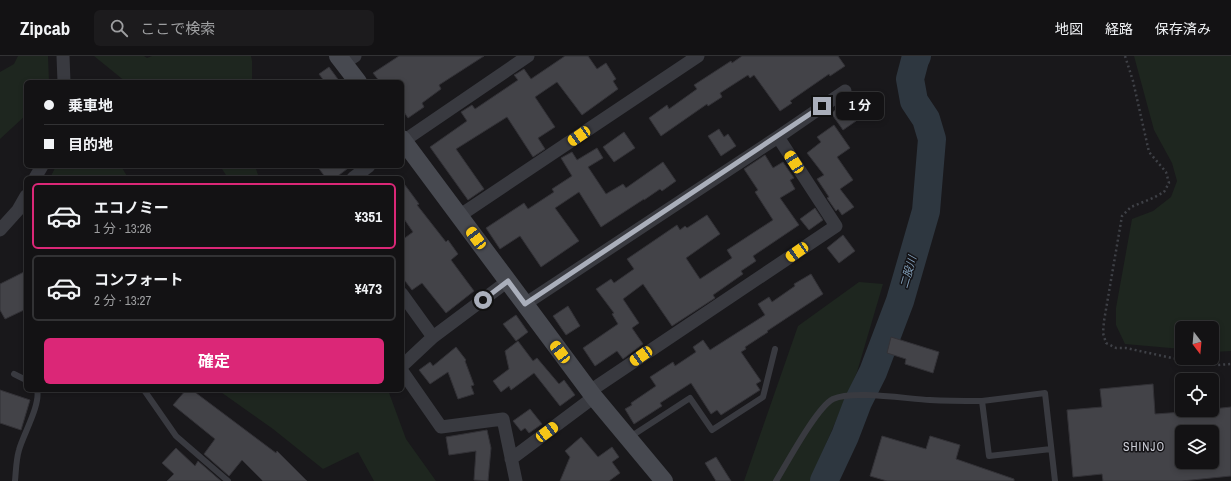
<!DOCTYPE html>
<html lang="ja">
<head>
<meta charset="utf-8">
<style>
  body { margin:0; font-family:"Archivo Narrow","Noto Sans JP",sans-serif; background:#1c1b1d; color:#f1f3f6; height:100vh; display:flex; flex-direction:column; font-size:15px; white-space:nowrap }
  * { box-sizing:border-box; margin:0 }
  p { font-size:13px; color:#9d9ea0 }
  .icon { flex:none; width:22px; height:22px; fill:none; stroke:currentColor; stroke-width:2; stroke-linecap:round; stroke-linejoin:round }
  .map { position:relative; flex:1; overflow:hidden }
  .side { position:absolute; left:24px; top:120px; width:380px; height:216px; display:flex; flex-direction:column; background:#131214; border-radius:6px; box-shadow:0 2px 6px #0003,0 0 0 1px #323234 }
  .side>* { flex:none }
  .guide { position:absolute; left:24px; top:24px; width:380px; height:88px; border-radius:6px; box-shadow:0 2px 6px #0003,0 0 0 1px #323234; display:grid; align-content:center; height:88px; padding:0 20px; background:#131214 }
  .needle { width:26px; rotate:164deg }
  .buttons { position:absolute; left:1175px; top:265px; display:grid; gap:8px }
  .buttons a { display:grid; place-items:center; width:44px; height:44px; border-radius:6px; background:#131214; box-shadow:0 2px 6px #0003,0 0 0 1px #323234; font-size:20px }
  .end { position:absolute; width:18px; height:18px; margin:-9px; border:5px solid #aaafbb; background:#111; box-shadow:0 0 0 2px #111 }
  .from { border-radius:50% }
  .bubble { position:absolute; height:28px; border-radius:6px; background:#131214; box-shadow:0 2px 6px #0003,0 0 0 1px #323234; font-size:13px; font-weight:700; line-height:28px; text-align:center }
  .car { position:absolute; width:12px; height:24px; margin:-12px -6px; border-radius:5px; box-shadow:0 0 3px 1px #0007; background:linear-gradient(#f5c518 24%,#345 0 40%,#f5c518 0 76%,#345 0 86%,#f5c518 0) }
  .guide b { display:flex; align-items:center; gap:14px; height:38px; font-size:15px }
  .guide b+b { border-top:1px solid #323234 }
  .guide i { width:10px; height:10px; background:#f1f3f6 }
  ul { padding:7px 0 0; list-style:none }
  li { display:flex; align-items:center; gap:12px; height:66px; margin:0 8px 6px; padding:0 12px; border:2px solid #323234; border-radius:6px }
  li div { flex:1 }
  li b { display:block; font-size:15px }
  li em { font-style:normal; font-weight:700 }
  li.on { border-color:#db2777 }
  li>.icon { width:36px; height:36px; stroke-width:1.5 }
  .cta { display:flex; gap:8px; margin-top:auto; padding:8px 20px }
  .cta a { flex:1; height:46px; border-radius:6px; background:#db2777; color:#fff; font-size:16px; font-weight:700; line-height:46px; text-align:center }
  header { display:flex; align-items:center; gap:24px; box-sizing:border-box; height:56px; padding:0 20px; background:#131214; border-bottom:1px solid #323234 }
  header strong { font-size:19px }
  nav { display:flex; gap:22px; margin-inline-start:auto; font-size:14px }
  .search { width:280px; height:36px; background:#1c1b1d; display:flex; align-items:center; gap:10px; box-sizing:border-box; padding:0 14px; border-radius:6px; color:#9d9ea0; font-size:15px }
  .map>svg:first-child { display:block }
  .green { fill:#1e261f }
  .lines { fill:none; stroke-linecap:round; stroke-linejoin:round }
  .river { stroke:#2e3740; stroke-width:28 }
  .building { fill:#434348; stroke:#333237; fill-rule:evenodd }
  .path { stroke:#3f4147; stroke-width:2.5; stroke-dasharray:2 3; stroke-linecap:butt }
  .lane { stroke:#393a40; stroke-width:6 }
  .street { stroke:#393a40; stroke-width:13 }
  .secondary { stroke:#474950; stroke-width:18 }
  .route { stroke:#aaafbb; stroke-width:5 }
  .labels { text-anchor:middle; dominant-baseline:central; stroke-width:3; stroke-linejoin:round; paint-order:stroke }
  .water-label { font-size:11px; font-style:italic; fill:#809db7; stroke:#141316 }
  .quarter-label { font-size:12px; letter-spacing:1px; fill:#ccced7; stroke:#141316 }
</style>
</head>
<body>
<header>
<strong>Zipcab</strong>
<div class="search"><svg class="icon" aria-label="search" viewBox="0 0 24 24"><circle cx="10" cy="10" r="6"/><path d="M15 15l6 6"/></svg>ここで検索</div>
<nav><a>地図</a><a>経路</a><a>保存済み</a></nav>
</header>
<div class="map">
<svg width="1231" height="425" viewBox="0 0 1231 425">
  <rect width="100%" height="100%" fill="#19181b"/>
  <path class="green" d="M18,0H48L49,26H26V59L0,83V16L14,8Z
    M94,0H144L147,2L152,0H251L252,5V26H126Z
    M1134,0H1231V295L1212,296V272H1182V293L1125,288L1116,269V252L1132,163L1153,155L1171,141L1177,125L1172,107L1154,74Z
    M56,110H121L128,122H50Z
    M220,110H255L259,122H228Z
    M859,226L883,228L857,316L810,425H744L798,270Z
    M218,334H388L406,383L436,425H374L358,396L323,413L273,373Z"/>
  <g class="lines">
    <path class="river" d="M824,425L845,380L858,346L873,316L900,245L926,155L932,83L926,63L914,45L910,23L915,4L917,0"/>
  </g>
  <path class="building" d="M399,0H484L439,29L441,33L422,47L424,51L408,62L402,53V26H380L373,17Z
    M565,0H588L597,13L606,7L616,23L613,25L618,33L582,59L557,26L535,41L555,71L538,82L545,93L533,101L507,61L456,93L484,133L468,144L430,91L467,65L461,56L472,49L475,53L518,24L514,19L516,18L524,13L531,23Z
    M742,0H838L845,10L830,20L829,18L790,45L792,47L780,55L754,19L750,22L748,19L720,37L722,41L708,50L707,48L661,80L649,62L667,49L669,53L697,33L694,29L731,5L732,7Z
    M329,11L340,26H325L319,18Z
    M845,48L856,65L843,74L831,57Z
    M834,69L850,92L837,101L853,124L840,133L854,151L842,159L838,153L836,155L827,142L829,141L817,123L824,119L807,97L821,86L817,81Z
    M719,73L724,81L728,78L736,90L721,100L708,80Z
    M624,76L635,92L614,106L603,91Z
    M597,92L603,102L588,111L606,138L623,128L626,132L663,106L676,125L662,135L660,133L644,144V143L601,171L579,136L555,152L579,185L541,211L520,180L500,193L486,172L524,147L528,153L554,136L552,133L572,120L561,102L572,96L577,104Z
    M765,99L773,112L783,106L794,122L790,124L795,133L780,142L799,169L753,200L756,205L741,215L743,218L713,239L715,242L672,270L643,228L623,243L639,267L632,272L643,288L623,303L617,295L595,310L583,292L618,268L612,258L614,257L596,233L611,223L614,227L634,213L627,203L677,169L680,174L685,170L687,172L707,159L720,178L686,202L700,223L732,202L727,194L773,164L755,136L758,134L744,113Z
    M317,110H351L335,122H326Z
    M402,125L419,148L417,149L446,186L448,184L458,198L451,204L474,235L446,257L422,227L412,234L402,221V184L413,176L402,160Z
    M815,152L823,164L809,174L800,163Z
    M843,179L855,195L839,207L827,192Z
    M26,215V253L5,263L0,254V228Z
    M811,218L823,238L767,275L768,276L745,291L746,293L741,296L761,325L756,328L760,334L721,359L717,354L711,358L691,327L660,347L662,350L634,368L625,353L632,349L631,347L656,330L650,321L673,306L675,310L696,296L693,291L703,284L710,294L765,259L758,248L769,241L772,246L795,230L794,228Z
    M568,250L580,270L566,279L553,260Z
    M516,259L528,276L516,285L503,268Z
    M891,281L939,296L933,317L905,308L906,303L887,297Z
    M518,285L533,305L537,302L559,328L564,324L575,339L560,350L534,317L511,334L509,330L501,336L493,325L509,313L505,295Z
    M456,291L466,304L465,305L474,329L471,330L474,338L458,343L448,316L430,328L419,314L430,306L433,310Z
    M1153,328L1155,358L1212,354V353L1231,351V420L1182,425H1103L1102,418L1073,421L1067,354L1102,351L1100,333ZM1182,376H1212V406H1182Z
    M0,334L30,344L21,374L0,367Z
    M186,334H192L276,397L277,395L307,425H263L242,404L229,420L204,398L215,383L173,349Z
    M530,353L542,368L529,377L525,372L521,375L513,365Z
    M487,374L491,392L488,425L474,424L476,395L449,399L446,381Z
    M882,380L926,393L930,380L960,389L956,403L1014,423V425H887L870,420Z
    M581,381L598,401L612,391L619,401L612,406L620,417L609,425H560L570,401L565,395Z
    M176,392L195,410L198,405L221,425H167L174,418L162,407Z
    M716,401L731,425H716L705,407Z"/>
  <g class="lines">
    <path class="path" d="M1125,0L1133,25L1149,96L1166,116L1169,127L1164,136L1153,142L1131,151L1122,160L1104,265L1103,277L1106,287L1116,292H1126L1172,302L1218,309L1231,308"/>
    <path class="lane" d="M14,318L26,324
      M144,334L176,380L228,425
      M982,345L1045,337L1055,425
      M630,381L690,342L712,374L763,341L775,293
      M15,425C16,415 16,404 19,394C23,379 41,348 37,334
      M776,425C787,407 817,351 833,343C853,334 907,343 930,344C948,345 965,345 982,345L989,400L1051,393"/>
    <path class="street" d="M63,0L64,26
      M344,7L355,0
      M402,86L528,0
      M35,122L42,110
      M353,122L369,110
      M459,160L698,0
      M0,174L18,154L26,140
      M402,238L433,281
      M525,248L778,81L845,35
      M402,310L433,281L508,225
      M402,315L441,371L503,363L516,425
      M590,335L836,170L778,81
      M511,403L594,341"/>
    <path class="secondary" d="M338,0L358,26
      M402,83L594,341L664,425"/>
  </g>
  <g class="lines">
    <path class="route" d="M483,244L508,225L525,248L822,50"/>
  </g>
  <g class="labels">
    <g class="water-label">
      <text transform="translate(908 216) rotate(-74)">二股川</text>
    </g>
    <g class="quarter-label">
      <text x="1144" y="391">SHINJO</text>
    </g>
  </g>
</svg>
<div class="buttons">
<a><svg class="needle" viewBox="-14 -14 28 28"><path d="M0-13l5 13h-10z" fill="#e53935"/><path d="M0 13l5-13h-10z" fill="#9d9ea0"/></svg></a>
<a><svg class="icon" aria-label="locate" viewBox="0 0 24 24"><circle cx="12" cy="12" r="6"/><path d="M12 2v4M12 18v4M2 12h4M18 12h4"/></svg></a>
<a><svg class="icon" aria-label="layers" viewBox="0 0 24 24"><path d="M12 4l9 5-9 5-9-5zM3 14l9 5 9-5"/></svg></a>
</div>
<i class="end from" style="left:483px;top:244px"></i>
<i class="end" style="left:822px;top:50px"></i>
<div class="bubble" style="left:836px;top:36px;width:48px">1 分</div>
<i class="car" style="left:579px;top:80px;rotate:236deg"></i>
<i class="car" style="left:794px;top:106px;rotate:327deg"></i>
<i class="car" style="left:476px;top:182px;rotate:323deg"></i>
<i class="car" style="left:797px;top:196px;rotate:236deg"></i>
<i class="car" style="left:560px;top:296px;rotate:323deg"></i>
<i class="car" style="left:641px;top:300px;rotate:236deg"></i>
<i class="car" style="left:547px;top:376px;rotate:53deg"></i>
<div class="guide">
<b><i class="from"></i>乗車地</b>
<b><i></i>目的地</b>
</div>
<section class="side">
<ul>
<li class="on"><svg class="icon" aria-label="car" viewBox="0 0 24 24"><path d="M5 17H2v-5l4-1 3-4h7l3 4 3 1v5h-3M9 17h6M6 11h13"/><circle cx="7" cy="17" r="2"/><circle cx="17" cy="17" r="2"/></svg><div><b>エコノミー</b><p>1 分 · 13:26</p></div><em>¥351</em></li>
<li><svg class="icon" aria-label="car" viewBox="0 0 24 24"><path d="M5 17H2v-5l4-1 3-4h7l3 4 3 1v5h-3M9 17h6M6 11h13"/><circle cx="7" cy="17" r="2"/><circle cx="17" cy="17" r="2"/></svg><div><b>コンフォート</b><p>2 分 · 13:27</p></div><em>¥473</em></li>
</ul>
<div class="cta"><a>確定</a></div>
</section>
</div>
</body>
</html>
